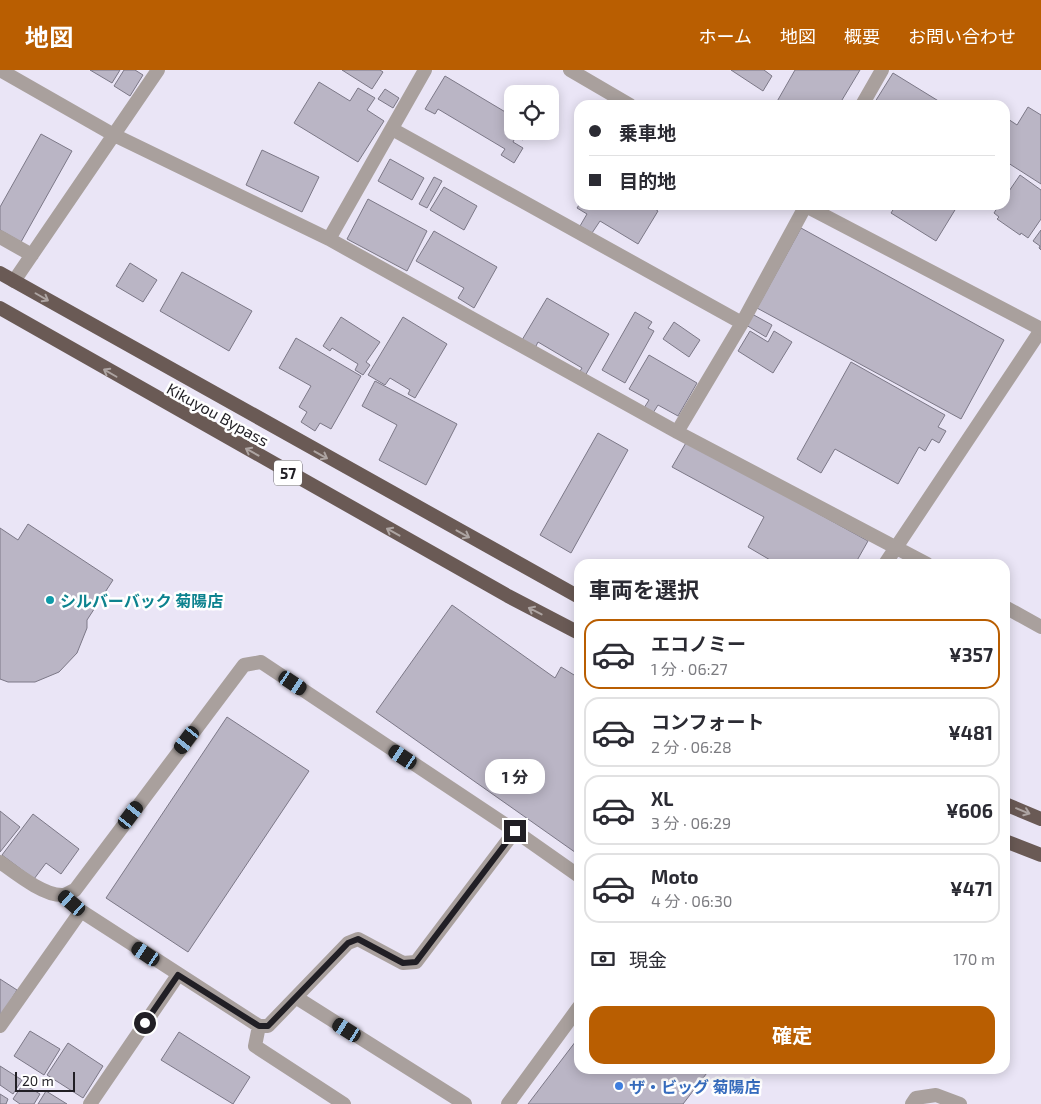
<!DOCTYPE html>
<html lang="ja">
<head>
<meta charset="utf-8">
<style>
  body { margin:0; font-family:"Exo 2","Noto Sans JP",sans-serif; background:#f7f7f7; color:#2b2b33; height:100vh; display:flex; flex-direction:column; font-size:19px; white-space:nowrap }
  * { box-sizing:border-box; margin:0 }
  p { font-size:16px; color:#7c7c81 }
  .icon { flex:none; width:28px; height:28px; fill:none; stroke:currentColor; stroke-width:2; stroke-linecap:round; stroke-linejoin:round }
  .map { position:relative; flex:1; overflow:hidden }
  .side { position:absolute; left:574px; top:489px; width:436px; height:515px; display:flex; flex-direction:column; background:#fff; border-radius:15px; box-shadow:0 2px 12px #0003 }
  .side>* { flex:none }
  .hud { position:absolute; left:574px; top:30px; width:436px; height:110px; border-radius:15px; box-shadow:0 2px 12px #0003; display:grid; align-content:center; height:110px; padding:0 15px; background:#fff }
  .fabs { position:absolute; left:504px; top:15px; display:grid; gap:10px }
  .fabs a { display:grid; place-items:center; width:55px; height:55px; border-radius:10px; background:#fff; box-shadow:0 2px 12px #0003; font-size:25px }
  .scale { position:absolute; left:15px; bottom:12px; width:60px; box-sizing:border-box; padding-left:5px; border:2px solid #211f25; border-top:0; font-size:14px; line-height:18px; white-space:nowrap; color:#211f25; -webkit-text-stroke:4px #fff; paint-order:stroke }
  .end { position:absolute; width:22px; height:22px; margin:-11px; border:6px solid #211f25; background:#fff; box-shadow:0 0 0 2px #fff }
  .from { border-radius:50% }
  .bubble { position:absolute; height:35px; border-radius:15px; background:#fff; box-shadow:0 2px 12px #0003; font-size:16px; font-weight:700; line-height:35px; text-align:center }
  .car { position:absolute; width:15px; height:30px; margin:-15px -8px; border-radius:6px; box-shadow:0 0 4px 1px #0007; background:linear-gradient(#222 24%,#8ab4d8 0 40%,#222 0 76%,#8ab4d8 0 86%,#222 0) }
  .hud b { display:flex; align-items:center; gap:18px; height:48px; font-size:19px }
  .hud b+b { border-top:1px solid #e1e1e2 }
  .hud i { width:12px; height:12px; background:#2b2b33 }
  ul { padding:0; list-style:none }
  li { display:flex; align-items:center; gap:15px; height:70px; margin:0 10px 8px; padding:0 5px; border:2px solid #e1e1e2; border-radius:15px }
  li div { flex:1 }
  li b { display:block; font-size:19px }
  li em { font-style:normal; font-weight:700 }
  li.active { border-color:#b95e01 }
  li>.icon { width:45px; height:45px; stroke-width:1.5 }
  h2 { padding:0 15px; font-size:22px; line-height:60px }
  .pay { display:flex; align-items:center; gap:12px; height:55px; padding:0 15px; font-size:19px }
  .pay p { margin-inline-start:auto }
  .cta { display:flex; gap:10px; margin-top:auto; padding:10px 15px }
  .cta a { flex:1; height:58px; border-radius:15px; background:#b95e01; color:#fff; font-size:20px; font-weight:700; line-height:58px; text-align:center }
  header { display:flex; align-items:center; gap:30px; box-sizing:border-box; height:70px; padding:0 25px; background:#b95e01; color:#fff }
  header strong { font-size:24px }
  nav { display:flex; gap:28px; margin-inline-start:auto; font-size:18px }
  .map>svg:first-child { display:block }
  .building { fill:#bab5c5; stroke:#7c7887 }
  .lines { fill:none; stroke-linecap:round; stroke-linejoin:round }
  .minor { stroke:#a9a09d; stroke-width:14 }
  .tertiary { stroke:#a9a09d; stroke-width:14 }
  .trunk { stroke:#6a5a55; stroke-width:14 }
  .oneway { stroke:#ada4a2 }
  .route { stroke:#211f25; stroke-width:6 }
  .culture-dot { fill:#0f9aa8; stroke:#fff; stroke-width:2 }
  .shop-dot { fill:#3f7fe0; stroke:#fff; stroke-width:2 }
  .labels { text-anchor:middle; dominant-baseline:central; stroke-width:5; stroke-linejoin:round; paint-order:stroke }
  .shield { fill:#fff; stroke:#646266; stroke-width:1 }
  .shield-label { font-size:15px; font-weight:bold; fill:#211f25 }
  .street-label { font-size:16px; fill:#211f25; stroke:#fff }
  .culture-label { font-size:16px; font-weight:bold; fill:#0d838f; stroke:#fff; text-anchor:start }
  .shop-label { font-size:16px; font-weight:bold; fill:#366cbe; stroke:#fff; text-anchor:start }
</style>
</head>
<body>
<header>
<strong>地図</strong>
<nav><a>ホーム</a><a>地図</a><a>概要</a><a>お問い合わせ</a></nav>
</header>
<div class="map">
<svg width="1041" height="1034" viewBox="0 0 1041 1034">
  <rect width="100%" height="100%" fill="#eae5f6"/>
  <path class="building" d="M90,0H120L112,13Z
    M124,0H135L143,5L130,26L114,16Z
    M342,0H380L383,2L372,19Z
    M731,0H764L772,6L763,21Z
    M795,0H860L839,35H775Z
    M893,3L945,35H873Z
    M445,6L512,46V61H534L531,66L527,63L523,70L516,66L513,72L523,78L514,93L501,85L505,79L438,39L435,44L425,39Z
    M319,12L350,31L358,18L375,28L367,40L384,51L358,92L294,53Z
    M385,19L399,28L393,38L378,29Z
    M1028,37L1041,45V114L1005,91V53L1008,49L1017,55Z
    M41,64L72,81L21,172L0,160V137Z
    M262,80L319,107L302,142L246,115Z
    M390,89L424,108L412,130L378,111Z
    M1020,105L1041,120V149L1028,168L1021,163L1020,165L997,149L999,147L994,143L999,135H1005V127Z
    M434,107L442,111L427,138L419,134Z
    M444,117L477,136L464,160L430,140Z
    M368,129L427,161L407,201L347,169Z
    M579,135H649L658,141L638,174L600,151L592,163L580,156L587,144L577,138Z
    M896,135H958L936,171L891,143Z
    M801,158L1004,270L961,349L757,238Z
    M1041,160V180L1039,178L1040,176L1033,171Z
    M434,161L497,197L474,238L458,228L464,218L416,191Z
    M130,193L157,210L143,232L116,216Z
    M182,202L252,241L229,281L160,241Z
    M547,228L609,264L585,306L579,303L582,298L538,272L535,278L522,270Z
    M635,242L652,252L648,258L654,261L625,313L602,300Z
    M752,244L772,255L766,267L746,255Z
    M341,247L380,272L366,292L370,295L363,305L355,300L358,294L332,278L330,281L323,276Z
    M403,247L447,274L415,328L408,324L410,320L390,308L385,315L368,305Z
    M674,252L700,270L689,287L663,269Z
    M750,261L768,272L774,261L792,272L773,303L738,281Z
    M296,268L361,306L331,359L320,353L315,361L301,352L307,342L299,337L311,316L279,298Z
    M649,285L697,313L678,346L658,335L653,343L644,338L649,330L629,319Z
    M851,292L945,345L938,357L946,361L939,373L932,369L925,381L919,377L898,414L835,379L821,403L797,389Z
    M375,311L457,354L426,415L379,390L397,355L362,336Z
    M598,363L628,380L571,483L540,465Z
    M687,371L868,471L855,494H777L748,477L764,447L672,397Z
    M28,454L113,510L87,550V558L77,583L59,602L35,612H8L0,609V458L18,470Z
    M452,535L555,608L561,597L579,608V785L376,642Z
    M227,647L309,701L188,882L106,828Z
    M0,741L20,757L0,782Z
    M33,744L79,779L61,804L46,793L34,809L2,785Z
    M0,909L17,920L2,945L0,944Z
    M30,961L60,979L44,1005L14,986Z
    M179,962L250,1007L233,1034L161,990Z
    M579,967V999H710L683,1034H528Z
    M68,973L103,996L83,1028L47,1005Z
    M0,996L22,1010L13,1024L0,1015Z
    M23,1014L40,1024L34,1034H20L13,1029Z
    M46,1021L67,1034H38Z
    M0,1024L8,1029L6,1034H0Z"/>
  <g class="lines">
    <path class="minor" d="M0,0L114,65L329,169L677,362L927,494
      M862,35L882,0
      M392,59L742,253
      M0,167L32,185
      M329,169L425,0
      M14,211L158,0
      M677,362L742,253L806,135
      M885,494L1041,260
      M1005,537L1041,557
      M0,792C14,802 45,827 64,825C67,824 72,821 75,820L244,595L261,592L515,761L579,806
      M64,825L81,841L259,956H268L348,873L358,869L403,893L416,892L515,761
      M297,928L465,1034
      M0,956L81,841
      M259,956L255,976L344,1034
      M90,1034L178,905
      M508,1034L579,937
      M912,1034L916,1028L936,1025L960,1034"/>
    <path class="tertiary" d="M570,0L630,35
      M804,135L1041,259"/>
    <path class="trunk" d="M0,203L579,527
      M0,238L508,526L579,563
      M1005,734L1041,749
      M1005,771L1041,785"/>
  </g>
  <defs><path id="oneway-shaft" d="M-6 0H5M1.5-3L5.5 0L1.5 3" fill="none" stroke-width="1.6" stroke-linecap="round" stroke-linejoin="round" transform="scale(1.25)"/></defs>
  <g class="oneway">
    <use href="#oneway-shaft" transform="translate(42 227) rotate(30)"/>
    <use href="#oneway-shaft" transform="translate(110 303) rotate(-150)"/>
    <use href="#oneway-shaft" transform="translate(252 382) rotate(-151)"/>
    <use href="#oneway-shaft" transform="translate(321 385) rotate(29)"/>
    <use href="#oneway-shaft" transform="translate(393 462) rotate(-151)"/>
    <use href="#oneway-shaft" transform="translate(463 464) rotate(29)"/>
    <use href="#oneway-shaft" transform="translate(535 541) rotate(-153)"/>
    <use href="#oneway-shaft" transform="translate(1023 741) rotate(22)"/>
  </g>
  <g class="lines">
    <path class="route" d="M145,953L178,905L259,956H268L348,873L358,869L403,893L416,892L515,761"/>
  </g>
  <circle class="culture-dot" cx="50" cy="530" r="5"/>
  <circle class="shop-dot" cx="619" cy="1016" r="5"/>
  <g class="labels">
    <rect class="shield" x="274" y="390.5" width="28" height="25" rx="4"/>
    <g class="shield-label">
      <text x="288" y="403">57</text>
    </g>
    <g class="street-label">
      <text transform="translate(218 344) rotate(29)">Kikuyou Bypass</text>
    </g>
    <g class="culture-label">
      <text x="60" y="530">シルバーバック 菊陽店</text>
    </g>
    <g class="shop-label">
      <text x="629" y="1016">ザ・ビッグ 菊陽店</text>
    </g>
  </g>
</svg>
<div class="fabs">
<a><svg class="icon" aria-label="locate" viewBox="0 0 24 24"><circle cx="12" cy="12" r="6"/><path d="M12 2v4M12 18v4M2 12h4M18 12h4"/></svg></a>
</div>
<div class="scale">20 m</div>
<i class="end from" style="left:145px;top:953px"></i>
<i class="end" style="left:515px;top:761px"></i>
<div class="bubble" style="left:485px;top:689px;width:60px">1 分</div>
<i class="car" style="left:293px;top:613px;rotate:124deg"></i>
<i class="car" style="left:187px;top:670px;rotate:217deg"></i>
<i class="car" style="left:403px;top:687px;rotate:304deg"></i>
<i class="car" style="left:131px;top:745px;rotate:37deg"></i>
<i class="car" style="left:72px;top:833px;rotate:311deg"></i>
<i class="car" style="left:146px;top:884px;rotate:304deg"></i>
<i class="car" style="left:347px;top:960px;rotate:302deg"></i>
<div class="hud">
<b><i class="from"></i>乗車地</b>
<b><i></i>目的地</b>
</div>
<section class="side">
<h2>車両を選択</h2>
<ul>
<li class="active"><svg class="icon" aria-label="car" viewBox="0 0 24 24"><path d="M5 17H2v-5l4-1 3-4h7l3 4 3 1v5h-3M9 17h6M6 11h13"/><circle cx="7" cy="17" r="2"/><circle cx="17" cy="17" r="2"/></svg><div><b>エコノミー</b><p>1 分 · 06:27</p></div><em>¥357</em></li>
<li><svg class="icon" aria-label="car" viewBox="0 0 24 24"><path d="M5 17H2v-5l4-1 3-4h7l3 4 3 1v5h-3M9 17h6M6 11h13"/><circle cx="7" cy="17" r="2"/><circle cx="17" cy="17" r="2"/></svg><div><b>コンフォート</b><p>2 分 · 06:28</p></div><em>¥481</em></li>
<li><svg class="icon" aria-label="car" viewBox="0 0 24 24"><path d="M5 17H2v-5l4-1 3-4h7l3 4 3 1v5h-3M9 17h6M6 11h13"/><circle cx="7" cy="17" r="2"/><circle cx="17" cy="17" r="2"/></svg><div><b>XL</b><p>3 分 · 06:29</p></div><em>¥606</em></li>
<li><svg class="icon" aria-label="car" viewBox="0 0 24 24"><path d="M5 17H2v-5l4-1 3-4h7l3 4 3 1v5h-3M9 17h6M6 11h13"/><circle cx="7" cy="17" r="2"/><circle cx="17" cy="17" r="2"/></svg><div><b>Moto</b><p>4 分 · 06:30</p></div><em>¥471</em></li>
</ul>
<div class="pay"><svg class="icon" aria-label="cash" viewBox="0 0 24 24"><path d="M3 7h18v10H3z"/><circle cx="12" cy="12" r="2"/></svg>現金<p>170 m</p></div>
<div class="cta"><a>確定</a></div>
</section>
</div>
</body>
</html>
